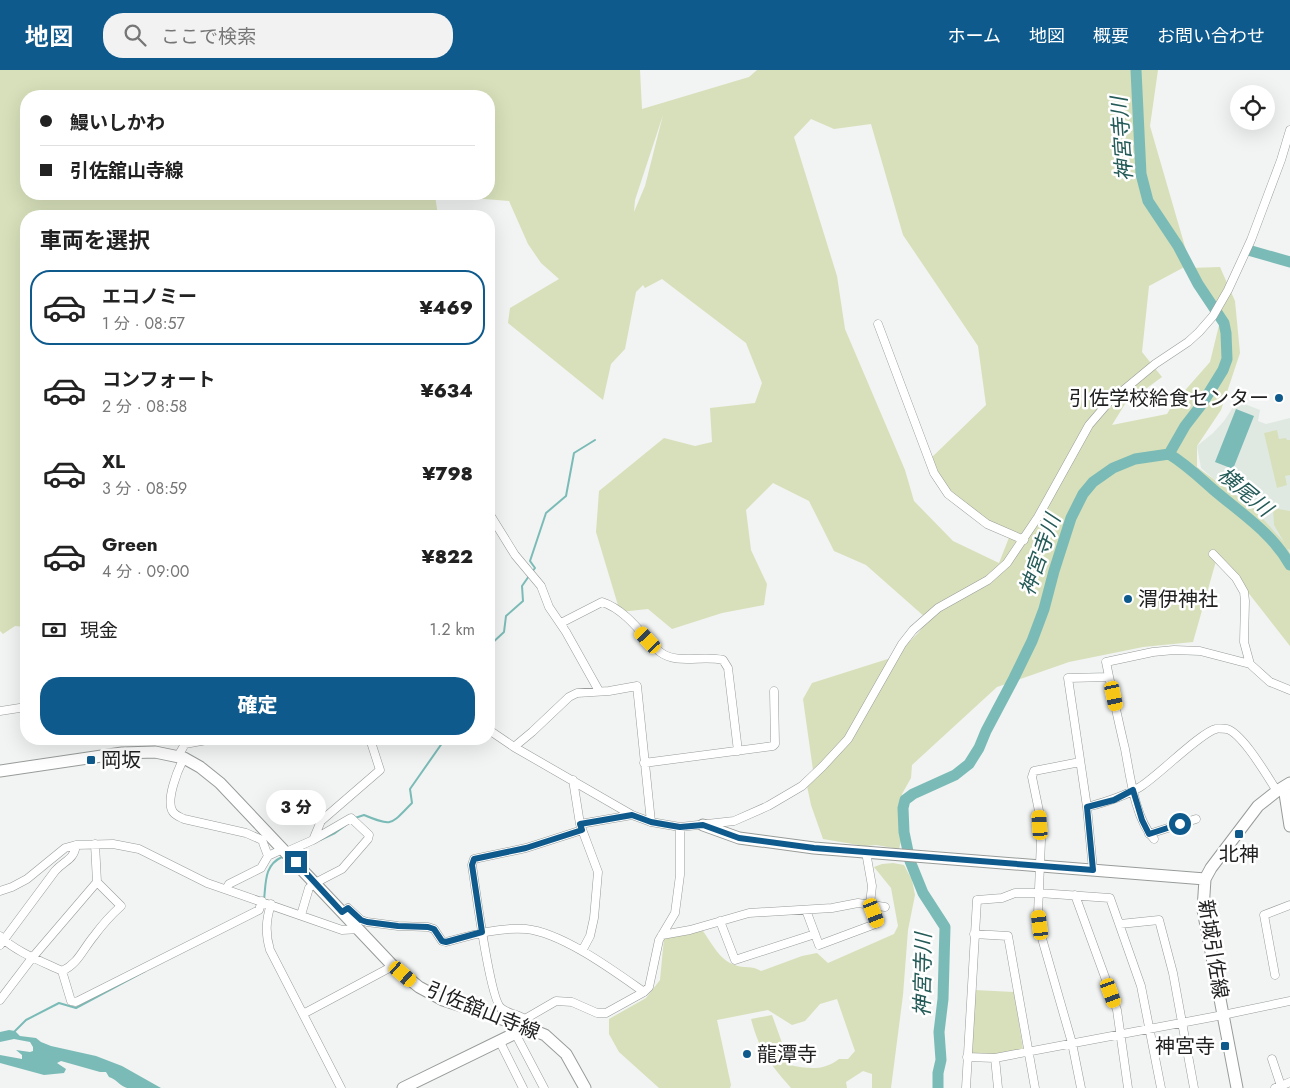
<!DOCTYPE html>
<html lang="ja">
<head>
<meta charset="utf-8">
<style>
  body { margin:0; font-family:Jost,"Noto Sans JP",sans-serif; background:#f2f2f2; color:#222; height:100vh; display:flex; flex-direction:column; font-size:19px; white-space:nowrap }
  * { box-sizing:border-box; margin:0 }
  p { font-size:16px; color:#767676 }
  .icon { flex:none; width:28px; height:28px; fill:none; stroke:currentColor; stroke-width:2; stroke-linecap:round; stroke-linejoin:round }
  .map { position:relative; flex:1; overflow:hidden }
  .sheet { position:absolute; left:20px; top:140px; width:475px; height:535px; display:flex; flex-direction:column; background:#fff; border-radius:20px; box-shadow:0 5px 20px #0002 }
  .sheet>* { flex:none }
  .banner { position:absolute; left:20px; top:20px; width:475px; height:110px; border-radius:20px; box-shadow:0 5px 20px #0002; display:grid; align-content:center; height:110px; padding:0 20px; background:#fff }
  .buttons { position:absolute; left:1230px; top:15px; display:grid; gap:10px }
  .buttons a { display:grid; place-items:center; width:45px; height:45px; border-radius:50%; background:#fff; box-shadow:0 5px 20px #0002; font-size:25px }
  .end { position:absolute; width:22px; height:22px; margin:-11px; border:6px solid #0e5a8d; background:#fff; box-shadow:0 0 0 2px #fff }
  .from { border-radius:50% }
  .bubble { position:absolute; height:35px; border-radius:18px; background:#fff; box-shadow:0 5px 20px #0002; font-size:16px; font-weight:800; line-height:35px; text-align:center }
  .car { position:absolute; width:15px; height:30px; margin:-15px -8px; border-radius:6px; box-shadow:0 0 4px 1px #0007; background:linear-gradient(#f5c518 24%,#345 0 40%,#f5c518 0 76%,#345 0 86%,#f5c518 0) }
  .banner b { display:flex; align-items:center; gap:18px; height:48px; font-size:19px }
  .banner b+b { border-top:1px solid #e0e0e0 }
  .banner i { width:12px; height:12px; background:#222 }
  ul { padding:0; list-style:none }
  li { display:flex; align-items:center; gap:15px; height:75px; margin:0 10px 8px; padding:0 10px; border:2px solid transparent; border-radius:20px }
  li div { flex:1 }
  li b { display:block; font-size:19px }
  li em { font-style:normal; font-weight:800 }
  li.on { border-color:#0e5a8d }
  li>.icon { width:45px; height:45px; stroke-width:1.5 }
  h2 { padding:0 20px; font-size:22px; line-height:60px }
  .pay { display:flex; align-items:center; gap:12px; height:55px; padding:0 20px; font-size:19px }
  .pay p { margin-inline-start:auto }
  .primary-button { display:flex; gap:10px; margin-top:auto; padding:10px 20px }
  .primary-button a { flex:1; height:58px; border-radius:20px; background:#0e5a8d; color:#fff; font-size:20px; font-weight:800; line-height:58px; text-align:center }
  header { display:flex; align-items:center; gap:30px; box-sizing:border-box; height:70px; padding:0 25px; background:#0e5a8d; color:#fff }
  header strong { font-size:24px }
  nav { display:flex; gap:28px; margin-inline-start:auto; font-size:18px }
  .search { width:350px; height:45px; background:#f2f2f2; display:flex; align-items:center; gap:12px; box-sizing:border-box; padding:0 18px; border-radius:20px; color:#767676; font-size:19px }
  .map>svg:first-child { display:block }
  .built { fill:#dfe9e2 }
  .green { fill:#d7e0ba; fill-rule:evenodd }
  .water { fill:#7bbbb7 }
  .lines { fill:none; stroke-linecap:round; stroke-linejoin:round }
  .stream { stroke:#7bbbb7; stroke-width:2 }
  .river { stroke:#7bbbb7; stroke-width:11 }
  .street-casing { stroke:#989c99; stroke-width:9 }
  .secondary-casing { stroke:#989c99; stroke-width:13 }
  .street { stroke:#fff; stroke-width:8 }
  .secondary { stroke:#fff; stroke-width:11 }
  .route { stroke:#0e5a8d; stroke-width:6 }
  .poi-dot { fill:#0e5a8d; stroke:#fff; stroke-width:2 }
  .labels { text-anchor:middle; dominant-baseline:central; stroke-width:5; stroke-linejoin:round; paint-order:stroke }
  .poi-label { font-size:20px; fill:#202120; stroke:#fff; text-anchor:start }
  .street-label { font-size:20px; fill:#202120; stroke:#fff }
  .water-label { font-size:21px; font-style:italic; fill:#245b58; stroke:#fff }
</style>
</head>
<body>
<header>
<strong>地図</strong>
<div class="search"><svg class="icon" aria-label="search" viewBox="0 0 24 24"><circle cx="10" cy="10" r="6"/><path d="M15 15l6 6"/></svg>ここで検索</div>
<nav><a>ホーム</a><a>地図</a><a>概要</a><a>お問い合わせ</a></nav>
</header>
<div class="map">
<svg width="1290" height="1018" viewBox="0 0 1290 1018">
  <rect width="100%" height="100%" fill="#f1f4f2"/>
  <path class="built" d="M1237,331L1260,340L1258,351L1266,354L1290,348V482L1288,478L1255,445L1201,398L1197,376L1213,363L1224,351Z"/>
  <path class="green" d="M0,0H640L642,39L749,7L757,0H1158L1150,56L1190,194L1149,216L1142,282L1162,307L1125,334L1112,355L1167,344L1173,334L1210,292L1222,243L1190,198L1220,197L1235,231L1240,283L1221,340L1197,376V397L1253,438L1284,472L1274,455L1273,438L1290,441V480L1288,479L1290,483V576L1218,484L1193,572L1143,577L1069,592L997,617L912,695L911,708L902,724L900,744L904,759L899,779L876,775L865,776L823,769L811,735L807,716L814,707L803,629L812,613L894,587L919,562L932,545L926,548L866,495L834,481L809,431L773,413L746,440L751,480L767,514L764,535L722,543L672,559L648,539L620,542L596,462L599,421L664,368L695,376L712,372L710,338L755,333L762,313L746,273L662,209L645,218L643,215L636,222L625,279L611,294L603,330L508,253L510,238L559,209L541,193L528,174L509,131L435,125L438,146H300L295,143L294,146H26V557L15,556L3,564L0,561ZM26,26H489V124H26ZM663,45L645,116L634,142L635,130ZM811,49L834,59L871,54L903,165L978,276L986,335L929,390L948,424L984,452L1010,465L999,493L953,471L914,431L905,400L845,259L837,206L794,67Z
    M1277,360L1279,369L1286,368L1287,370H1290V405L1285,406L1287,415L1277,418L1264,363Z
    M893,793L904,795L912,810L915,825L908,860L903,925L891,1018H872V1004L863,1001L846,1012L847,1018H791C769,993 760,982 751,949L772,945L790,995C808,999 824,1001 839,989H848L855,981L837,929L820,934L805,951L792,955L768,940L717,950L731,1015L730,1018H659L619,982L609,964V949L646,928L660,910L664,868L703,861C711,872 720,891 735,895C745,899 751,895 761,901L802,886L817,883L828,893L894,864L898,856L891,818L874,797L882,794Z
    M974,920L1014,922L1023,979L995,985L971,983Z"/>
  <path class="water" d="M1236,339L1254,346L1233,399L1215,392Z
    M9,960L15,961L20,966L36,968L41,972L51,976L96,986L122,996L161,1018C151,1018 137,1018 127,1018C120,1016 116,1009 109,1007L106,1002H100L61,991L57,993L66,999L64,1003L44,1005L0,993V985L22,989V985L16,980L30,982L33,981V977L30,972L14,969L0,972V962Z"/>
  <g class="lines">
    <path class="stream" d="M532,502L535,498L530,491L546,443L566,426L574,383L595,370
      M489,576L504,562L506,546L523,531L522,516L529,506
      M355,748L364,745C393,757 390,755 412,733L410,719L445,669
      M320,770L335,763L346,755
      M264,830C266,813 264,795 282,787
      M14,962L26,950L59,933L76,938L145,901"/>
    <path class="river" d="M1248,180L1290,192
      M1169,384C1187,395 1200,408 1215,421C1241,443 1273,464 1290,495
      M938,1018V1003L941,990L939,962L943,929L945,857L923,823L910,791L904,762L903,738L905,730L913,724L955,705L969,694L979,678L986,661L1014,608L1032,571L1044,539L1054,501L1071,448L1083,424L1093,412L1113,398L1135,389L1169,384L1185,356L1202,334L1223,300L1227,289L1226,263L1224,253L1198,214L1178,176L1148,131L1141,104L1136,0"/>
    <g class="street-casing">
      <path id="street" d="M878,254L934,403L948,424L987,454L1024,470
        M489,443L515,485L541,516L549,537L566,562L599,621
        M1213,484L1236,508L1244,522L1245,531L1244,572L1250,594
        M561,553L602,532C621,538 636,556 649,571C652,574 656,579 660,582C677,595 702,585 723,590L728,598L738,681
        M0,641L26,637
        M489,660L514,677L632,745L651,752L680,757L734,751L768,736L802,716L823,696L848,669L902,574L913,560L938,538L988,510L1007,493L1038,447L1089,355L1108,333L1155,294L1188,272L1199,262L1213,246L1228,220L1251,170L1281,90L1290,60
        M514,677L532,662L569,627L577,623L609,621L637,616L651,752
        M178,686L185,674L212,669
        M184,688C178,699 165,731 173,742C176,746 180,747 184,749L246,763L262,770L268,786L283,779
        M1080,692L1034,701L1032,707L1039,741L1041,770L1038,844L1041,865L1072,973L1081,1018
        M644,693L773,676L775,674L774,621
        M573,710L580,754L598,802L594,848L590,866L582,881
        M1087,737L1068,608L1109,607
        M580,754L632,745
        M1149,764L1196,749
        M1154,769C1135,749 1130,705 1125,679C1118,650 1112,621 1106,592L1153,582L1174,580L1200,581L1250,594L1270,612L1290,620
        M286,782L313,770L321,751L380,700L370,669
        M1093,800L1087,737C1106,732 1123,727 1140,717C1158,706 1201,662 1216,659C1218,658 1225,659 1227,659C1243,664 1267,706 1277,721
        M226,819L229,814L261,798L268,786
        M0,821L12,817L27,809L65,778L76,775L113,774L139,779L207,813L342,860L359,859
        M1075,825L1117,940L1128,1018
        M271,834C266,850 265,863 270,880L341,1018
        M806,840L819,875L878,853L870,834L872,816L866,782
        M342,842L348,838L361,850L367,852L398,856L428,857L434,859L442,871L446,872C472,865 499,857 526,859C563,863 614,901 644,922
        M301,845L309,818L315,813L342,799L368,769L369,765L351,748L313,770
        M720,851L735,890L815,864
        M1120,854L1159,850L1173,903L1194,1018
        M974,864L1008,866L1035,1018
        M662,865L690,860L749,843L832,838L858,833L885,837
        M0,866C14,881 43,892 62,901L71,931L76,932L259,840L262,831
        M0,875L55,801C65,790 74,790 76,775
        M62,901C78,894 83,879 94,866C102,855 111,845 121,836L97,812
        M1275,905L1264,845L1290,835
        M0,930L32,888L97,812L95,774
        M303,944L393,896
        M525,949C518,944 508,944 501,938C490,929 475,815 472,795L474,789L526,778L582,760
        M520,955L525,949L556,931L572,932L597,943H606L644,922L649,917L659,870L675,843L680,805V757
        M515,963L544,1018
        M499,970L523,1018
        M967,987L995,988L1223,945L1290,931
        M995,988L998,1018
        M1272,989L1281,1016L1275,1018
        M1281,1016L1290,1012
        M966,1018L977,830L1002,828L1015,823H1039L1110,828L1141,916L1161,1018"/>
    </g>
    <g class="secondary-casing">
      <path id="secondary" d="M0,701L122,683L155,682L184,688L200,697L220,713L393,896L419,917L443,930L520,955L545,965L566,984L585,1018
        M1284,717L1290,756
        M703,755L739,768L814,778L1205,809
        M403,1018L528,957
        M1237,1018L1203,840L1205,809L1211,798L1258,736L1277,721L1290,713"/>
    </g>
    <use href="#street" class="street"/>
    <use href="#secondary" class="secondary"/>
  </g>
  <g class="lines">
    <path class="route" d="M296,792L342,842L348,838L361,850L367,852L398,856L428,857L434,859L442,871L446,872L482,862L472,795L474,789L526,778L582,760L580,754L632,745L651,752L668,755L680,757L703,755L739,768L814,778L1093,800L1087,737L1114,730L1133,720L1142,750L1149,764L1180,754"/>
  </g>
  <g class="poi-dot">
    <circle cx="1279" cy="328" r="5"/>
    <circle cx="1128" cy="529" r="5"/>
    <rect x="86" y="685" width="10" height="10" rx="2.5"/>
    <rect x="1234" y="759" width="10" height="10" rx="2.5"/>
    <rect x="1220" y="971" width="10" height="10" rx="2.5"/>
    <circle cx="747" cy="984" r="5"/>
  </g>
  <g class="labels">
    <g class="poi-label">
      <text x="1269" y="328" text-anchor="end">引佐学校給食センター</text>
      <text x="1138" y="529">渭伊神社</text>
      <text x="101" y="690">岡坂</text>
      <text x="1239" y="784" text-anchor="middle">北神</text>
      <text x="1215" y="976" text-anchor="end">神宮寺</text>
      <text x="757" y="984">龍潭寺</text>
    </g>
    <g class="street-label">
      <text transform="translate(1213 879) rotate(81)">新城引佐線</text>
      <text transform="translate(483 941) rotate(22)">引佐舘山寺線</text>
    </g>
    <g class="water-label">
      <text transform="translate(1122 69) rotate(-94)">神宮寺川</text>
      <text transform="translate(1245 422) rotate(40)">横尾川</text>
      <text transform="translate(1040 485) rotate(-71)">神宮寺川</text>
      <text transform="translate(923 905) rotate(-89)">神宮寺川</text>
    </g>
  </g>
</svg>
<div class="buttons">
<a><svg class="icon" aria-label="locate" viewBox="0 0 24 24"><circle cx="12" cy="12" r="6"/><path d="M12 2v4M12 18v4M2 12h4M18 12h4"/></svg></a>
</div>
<i class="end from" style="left:1180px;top:754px"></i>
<i class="end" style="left:296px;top:792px"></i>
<div class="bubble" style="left:266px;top:720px;width:60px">3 分</div>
<i class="car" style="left:648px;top:570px;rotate:317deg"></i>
<i class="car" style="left:1114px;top:626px;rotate:168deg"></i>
<i class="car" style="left:1040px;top:755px;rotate:356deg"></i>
<i class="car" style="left:874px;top:843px;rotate:159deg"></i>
<i class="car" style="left:1040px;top:855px;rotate:353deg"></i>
<i class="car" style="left:403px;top:904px;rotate:131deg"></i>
<i class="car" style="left:1111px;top:923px;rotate:160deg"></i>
<div class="banner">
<b><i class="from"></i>鰻いしかわ</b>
<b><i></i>引佐舘山寺線</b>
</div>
<section class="sheet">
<h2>車両を選択</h2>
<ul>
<li class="on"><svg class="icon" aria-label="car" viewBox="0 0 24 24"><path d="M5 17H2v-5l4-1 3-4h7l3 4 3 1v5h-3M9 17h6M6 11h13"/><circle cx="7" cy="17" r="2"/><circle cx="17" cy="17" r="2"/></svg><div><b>エコノミー</b><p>1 分 · 08:57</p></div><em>¥469</em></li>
<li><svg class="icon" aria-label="car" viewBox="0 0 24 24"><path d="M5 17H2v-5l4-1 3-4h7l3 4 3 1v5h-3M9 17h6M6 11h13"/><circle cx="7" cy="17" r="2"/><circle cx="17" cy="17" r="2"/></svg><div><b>コンフォート</b><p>2 分 · 08:58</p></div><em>¥634</em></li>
<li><svg class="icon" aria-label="car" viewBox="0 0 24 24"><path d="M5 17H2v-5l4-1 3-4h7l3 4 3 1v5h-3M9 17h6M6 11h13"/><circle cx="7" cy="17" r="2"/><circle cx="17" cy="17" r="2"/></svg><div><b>XL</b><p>3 分 · 08:59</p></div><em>¥798</em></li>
<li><svg class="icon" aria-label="car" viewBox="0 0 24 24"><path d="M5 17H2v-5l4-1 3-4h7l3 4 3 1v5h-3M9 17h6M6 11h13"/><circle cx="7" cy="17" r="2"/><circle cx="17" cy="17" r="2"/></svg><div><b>Green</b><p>4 分 · 09:00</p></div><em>¥822</em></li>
</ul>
<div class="pay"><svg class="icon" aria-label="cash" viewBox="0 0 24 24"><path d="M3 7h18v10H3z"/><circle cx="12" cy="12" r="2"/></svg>現金<p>1.2 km</p></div>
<div class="primary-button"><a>確定</a></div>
</section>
</div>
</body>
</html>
